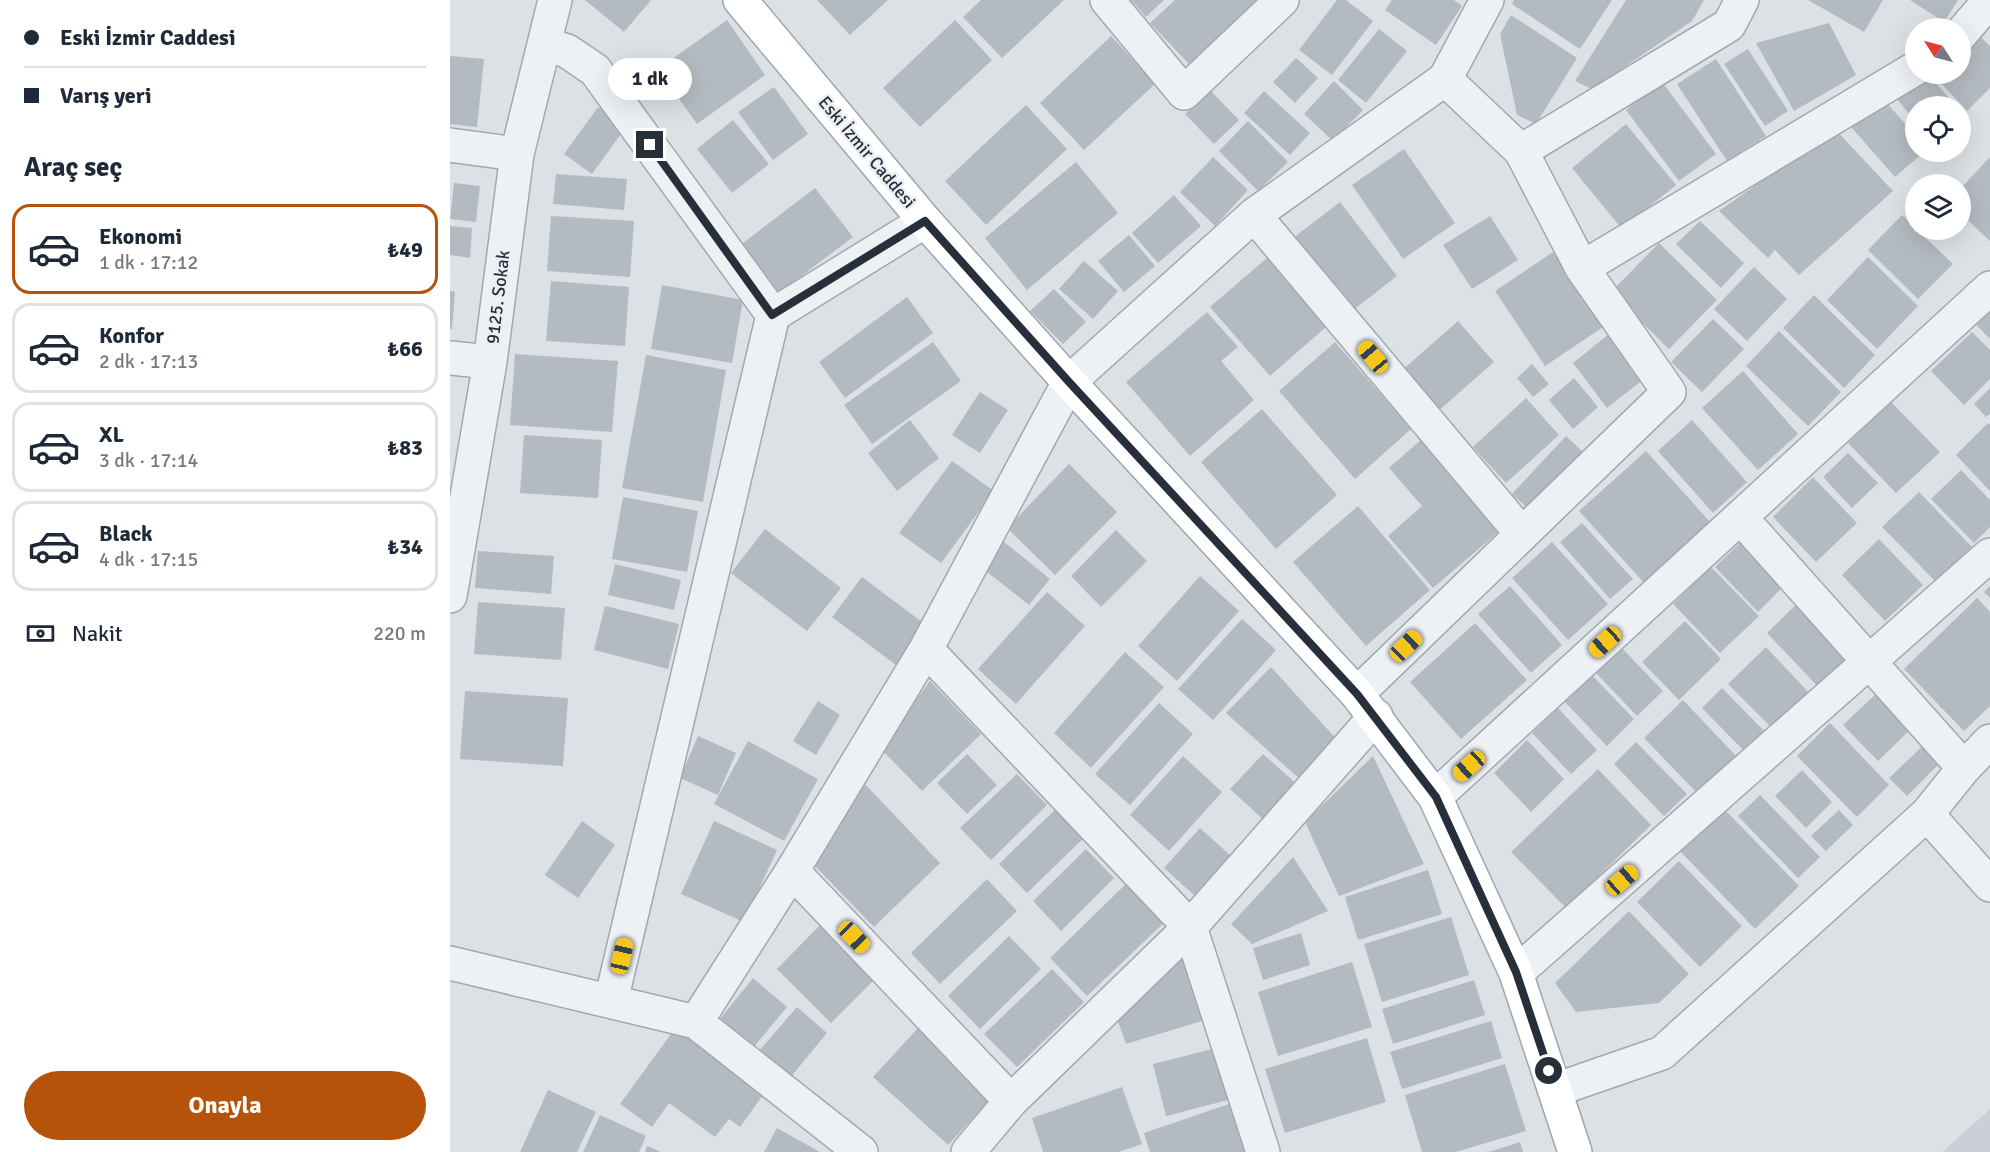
<!DOCTYPE html>
<html lang="tr">
<head>
<meta charset="utf-8">
<style>
  body { margin:0; font-family:Signika,sans-serif; background:#f6f6f7; color:#1f2937; height:100vh; display:flex; flex-direction:column; font-size:22px; white-space:nowrap }
  * { box-sizing:border-box; margin:0 }
  p { font-size:20px; color:#747a83 }
  .icon { flex:none; width:33px; height:33px; fill:none; stroke:currentColor; stroke-width:2; stroke-linecap:round; stroke-linejoin:round }
  .map { position:relative; flex:1; overflow:hidden }
  .sheet { display:flex; flex-direction:column; background:#fff; width:450px }
  .sheet>* { flex:none }
  .hud { display:grid; align-content:center; height:132px; padding:0 24px; background:#fff }
  .needle { width:39px; rotate:306deg }
  .tools { position:absolute; left:1455px; top:18px; display:grid; gap:12px }
  .tools a { display:grid; place-items:center; width:66px; height:66px; border-radius:50%; background:#fff; box-shadow:0 6px 24px #0002; font-size:30px }
  .end { position:absolute; width:27px; height:27px; margin:-14px; border:8px solid #27303a; background:#fff; box-shadow:0 0 0 3px #fff }
  .from { border-radius:50% }
  .bubble { position:absolute; height:42px; border-radius:21px; background:#fff; box-shadow:0 6px 24px #0002; font-size:20px; font-weight:800; line-height:42px; text-align:center }
  .car { position:absolute; width:18px; height:36px; margin:-18px -9px; border-radius:8px; box-shadow:0 0 4px 2px #0007; background:linear-gradient(#f5c518 24%,#345 0 40%,#f5c518 0 76%,#345 0 86%,#f5c518 0) }
  .hud b { display:flex; align-items:center; gap:21px; height:57px; font-size:22px }
  .hud b+b { border-top:2px solid #e0e1e3 }
  .hud i { width:15px; height:15px; background:#1f2937 }
  ul { padding:0; list-style:none }
  li { display:flex; align-items:center; gap:18px; height:90px; margin:0 12px 9px; padding:0 12px; border:3px solid #e0e1e3; border-radius:18px }
  li div { flex:1 }
  li b { display:block; font-size:22px }
  li em { font-style:normal; font-weight:800 }
  li.active { border-color:#b45309 }
  li>.icon { width:54px; height:54px; stroke-width:1.5 }
  h2 { padding:0 24px; font-size:27px; line-height:72px }
  .pay { display:flex; align-items:center; gap:15px; height:66px; padding:0 24px; font-size:22px }
  .pay p { margin-inline-start:auto }
  .primary-button { display:flex; gap:12px; margin-top:auto; padding:12px 24px }
  .primary-button a { flex:1; height:69px; border-radius:36px; background:#b45309; color:#fff; font-size:24px; font-weight:800; line-height:69px; text-align:center }
  main { display:flex; flex:1; min-height:0 }
  .map>svg:first-child { display:block }
  .built { fill:#cad0d6 }
  .building { fill:#b4bac1 }
  .lines { fill:none; stroke-linecap:round; stroke-linejoin:round }
  .minor-casing { stroke:#a2a8ae; stroke-width:36 }
  .primary-casing { stroke:#9ca6b0; stroke-width:36 }
  .minor { stroke:#eef1f4; stroke-width:33 }
  .primary { stroke:#fff; stroke-width:33 }
  .route { stroke:#27303a; stroke-width:8 }
  .labels { text-anchor:middle; dominant-baseline:central; stroke-width:5; stroke-linejoin:round; paint-order:stroke }
  .street-label { font-size:18px; fill:#27303a; stroke:#ebeff3 }
</style>
</head>
<body>
<main>
<section class="sheet">
<div class="hud">
<b><i class="from"></i>Eski İzmir Caddesi</b>
<b><i></i>Varış yeri</b>
</div>
<h2>Araç seç</h2>
<ul>
<li class="active"><svg class="icon" aria-label="car" viewBox="0 0 24 24"><path d="M5 17H2v-5l4-1 3-4h7l3 4 3 1v5h-3M9 17h6M6 11h13"/><circle cx="7" cy="17" r="2"/><circle cx="17" cy="17" r="2"/></svg><div><b>Ekonomi</b><p>1 dk · 17:12</p></div><em>₺49</em></li>
<li><svg class="icon" aria-label="car" viewBox="0 0 24 24"><path d="M5 17H2v-5l4-1 3-4h7l3 4 3 1v5h-3M9 17h6M6 11h13"/><circle cx="7" cy="17" r="2"/><circle cx="17" cy="17" r="2"/></svg><div><b>Konfor</b><p>2 dk · 17:13</p></div><em>₺66</em></li>
<li><svg class="icon" aria-label="car" viewBox="0 0 24 24"><path d="M5 17H2v-5l4-1 3-4h7l3 4 3 1v5h-3M9 17h6M6 11h13"/><circle cx="7" cy="17" r="2"/><circle cx="17" cy="17" r="2"/></svg><div><b>XL</b><p>3 dk · 17:14</p></div><em>₺83</em></li>
<li><svg class="icon" aria-label="car" viewBox="0 0 24 24"><path d="M5 17H2v-5l4-1 3-4h7l3 4 3 1v5h-3M9 17h6M6 11h13"/><circle cx="7" cy="17" r="2"/><circle cx="17" cy="17" r="2"/></svg><div><b>Black</b><p>4 dk · 17:15</p></div><em>₺34</em></li>
</ul>
<div class="pay"><svg class="icon" aria-label="cash" viewBox="0 0 24 24"><path d="M3 7h18v10H3z"/><circle cx="12" cy="12" r="2"/></svg>Nakit<p>220 m</p></div>
<div class="primary-button"><a>Onayla</a></div>
</section>
<div class="map">
<svg width="1540" height="1152" viewBox="0 0 1540 1152">
  <rect width="100%" height="100%" fill="#dce1e5"/>
  <path class="built" d="M1540,1109V1152H1492Z"/>
  <path class="building" d="M135,0H201L174,32Z
    M367,0H438L400,35Z
    M531,0H614L552,58L513,17Z
    M681,0H714L696,17Z
    M725,0H812L741,66L700,23Z
    M887,0H896L923,21L882,75L849,50Z
    M942,0H1004L1012,6L986,45L935,10Z
    M1064,0H1162L1130,49L1062,4Z
    M1176,0H1254L1242,21L1142,89L1125,81Z
    M1358,0H1433L1414,32Z
    M1460,0H1508L1494,22Z
    M1061,15L1127,58L1086,124L1067,115L1050,34Z
    M277,20L315,75L247,124L208,69Z
    M505,20L542,60L470,127L433,88Z
    M1379,23L1406,75L1344,111L1306,43Z
    M929,29L957,51L916,103L888,80Z
    M661,36L705,84L634,150L590,103Z
    M1531,37L1540,46V88L1517,111L1487,79L1493,74H1510V57Z
    M1298,49L1338,111L1315,126L1274,64Z
    M0,56L34,59L27,127L0,124Z
    M846,58L868,78L845,103L823,82Z
    M1266,59L1316,136L1277,161L1227,84Z
    M1478,74L1506,106H1466V122L1446,98Z
    M884,81L913,110L883,141L854,114Z
    M1212,82L1266,154L1229,181L1176,110Z
    M324,87L358,134L323,160L288,112Z
    M760,90L789,120L764,144L735,114Z
    M814,91L860,133L840,155L794,113Z
    M1427,92L1466,136V152H1474L1445,177L1395,120Z
    M576,105L617,149L536,225L495,181Z
    M148,107L176,127L142,174L114,154Z
    M283,120L319,164L282,193L247,149Z
    M798,121L838,162L808,191L769,151Z
    M1176,124L1226,185L1172,229L1122,168Z
    M1385,129L1443,191L1349,275L1325,250L1318,258L1269,211Z
    M954,149L1005,223L953,259L902,185Z
    M763,157L798,190L765,226L730,192Z
    M1540,157V241L1510,213V189Z
    M626,162L668,213L577,290L535,238Z
    M106,174L177,179L174,210L103,204Z
    M4,183L30,186L26,222L0,219Z
    M365,188L403,237L321,299L284,250Z
    M724,195L751,226L708,263L682,233Z
    M890,202L947,276L898,314L842,239Z
    M1452,215L1503,264L1468,299L1418,250Z
    M101,216L184,221L180,277L97,271Z
    M1040,216L1068,260L1022,289L993,245Z
    M1250,221L1294,263L1271,288L1226,244Z
    M0,226L22,228L20,258L0,255Z
    M679,235L705,266L674,292L648,261Z
    M1209,243L1267,300L1219,349L1161,292Z
    M1103,252L1153,327L1095,366L1045,291Z
    M818,257L877,326L820,376L760,307Z
    M1418,257L1468,306L1427,349L1377,300Z
    M634,261L668,291L643,319L609,289Z
    M1304,267L1337,299L1297,341L1264,309Z
    M101,281L179,287L175,346L96,341Z
    M212,285L293,300L282,363L201,349Z
    M604,289L636,322L613,344L580,311Z
    M0,291L5,292L2,329H0Z
    M1364,295L1425,355L1394,388L1333,328Z
    M457,297L483,333L395,398L369,362Z
    M1540,299V339L1520,318Z
    M757,312L788,347L771,361L804,400L740,456L676,382Z
    M1263,319L1294,349L1252,392L1221,362Z
    M1008,321L1044,362L986,413L950,372Z
    M1329,331L1391,392L1358,426L1296,366Z
    M1522,332L1540,350V379L1514,405L1481,371Z
    M1159,334L1194,379L1157,408L1123,363Z
    M483,342L511,381L422,444L394,405Z
    M885,342L961,429L905,479L829,391Z
    M65,354L168,361L162,432L60,425Z
    M196,355L276,370L253,502L172,488Z
    M1082,364L1099,384L1083,397L1067,378Z
    M1293,371L1348,434L1308,470L1252,408Z
    M1124,378L1148,407L1123,429L1099,400Z
    M1540,388V414L1536,417L1524,404Z
    M530,392L558,410L530,453L502,435Z
    M1076,398L1109,435L1056,483L1023,447Z
    M1441,402L1490,452L1446,493L1398,443Z
    M812,409L887,495L826,549L751,462Z
    M460,420L489,458L447,491L418,453Z
    M1242,420L1297,482L1263,513L1208,451Z
    M1538,423L1540,425V491L1506,455Z
    M74,435L152,440L148,498L70,493Z
    M1116,436L1136,455L1083,513L1062,494Z
    M974,437L1053,528L983,588L938,536L972,506L939,468Z
    M1196,451L1262,524L1195,584L1129,511Z
    M1398,453L1428,483L1402,508L1373,477Z
    M502,461L544,491L491,563L449,533Z
    M619,464L667,512L605,575L557,528Z
    M1511,470L1540,500V527L1524,543L1481,499Z
    M1363,477L1407,523L1366,562L1323,517Z
    M1469,492L1522,547L1486,582L1432,527Z
    M173,497L248,511L237,572L162,559Z
    M908,506L980,590L916,646L843,562Z
    M1132,523L1183,579L1160,599L1110,542Z
    M315,529L391,588L357,631L281,573Z
    M666,530L697,561L651,607L621,576Z
    M1297,536L1340,580L1308,612L1265,567Z
    M1429,539L1473,585L1435,621L1392,575Z
    M553,541L600,579L579,605L532,568Z
    M1102,542L1158,604L1118,640L1062,578Z
    M28,551L104,556L101,594L25,588Z
    M165,564L231,580L224,610L158,595Z
    M1261,567L1309,616L1270,653L1223,604Z
    M750,576L789,611L727,681L688,646Z
    M412,577L476,625L446,665L382,617Z
    M1060,586L1112,645L1081,673L1028,614Z
    M1540,586V598L1534,592Z
    M597,592L635,626L566,704L528,669Z
    M1527,598L1540,612V706L1514,731L1454,669Z
    M1351,600L1408,658L1373,692L1317,633Z
    M28,602L115,608L111,660L24,654Z
    M155,606L229,624L218,669L144,650Z
    M792,619L826,650L763,720L728,689Z
    M1235,621L1271,659L1229,700L1192,662Z
    M1025,623L1077,680L1011,739L960,682Z
    M1170,646L1213,691L1187,716L1144,671Z
    M1316,647L1362,696L1325,731L1278,684Z
    M675,652L714,687L641,768L604,733Z
    M821,667L890,743L854,783L776,713Z
    M1137,670L1184,719L1157,746L1110,697Z
    M480,681L531,734L472,791L430,748Z
    M1272,688L1317,734L1297,754L1252,708Z
    M15,691L118,698L113,766L10,759Z
    M1428,692L1463,727L1428,761L1393,725Z
    M1233,700L1289,759L1250,796L1194,738Z
    M368,701L390,715L366,755L343,741Z
    M709,703L743,734L680,805L645,774Z
    M1108,708L1147,750L1121,774L1082,733Z
    M1380,723L1439,785L1407,817L1347,756Z
    M248,736L286,753L268,795L230,778Z
    M1077,740L1114,779L1081,812L1044,773Z
    M298,741L368,779L334,841L264,804Z
    M1478,741L1495,758L1457,796L1439,778Z
    M1186,742L1237,794L1214,816L1164,764Z
    M517,754L547,785L517,814L487,783Z
    M813,754L848,785L816,822L780,789Z
    M733,756L772,792L719,851L680,815Z
    M923,756L974,864L889,896L855,822Z
    M1148,769L1201,825L1116,908L1061,852Z
    M1352,770L1382,802L1356,828L1325,796Z
    M567,774L597,805L541,860L510,828Z
    M413,782L490,863L424,927L364,865Z
    M1310,795L1370,857L1348,878L1288,816Z
    M612,803L640,832L577,893L549,864Z
    M1272,807L1349,886L1305,929L1228,849Z
    M1389,810L1403,825L1376,851L1361,836Z
    M132,821L165,845L128,898L95,875Z
    M264,821L327,850L294,922L231,894Z
    M750,828L781,856L745,896L714,868Z
    M636,849L664,878L611,931L583,901Z
    M843,857L878,911L802,944L781,924Z
    M1229,861L1292,926L1250,967L1187,902Z
    M978,870L992,914L908,940L895,897Z
    M684,876L722,915L637,996L600,958Z
    M537,879L567,911L490,984L461,953Z
    M1179,911L1239,974L1209,1003L1126,1012L1105,983Z
    M1001,917L1019,975L932,1002L914,944Z
    M371,924L426,978L381,1023L327,969Z
    M851,933L860,965L813,980L803,948Z
    M559,936L591,969L530,1029L498,996Z
    M732,952L755,1020L676,1044L665,1013Z
    M902,962L922,1027L828,1056L808,992Z
    M602,969L634,1002L567,1067L534,1034Z
    M303,978L337,1007L299,1053L265,1025Z
    M1024,980L1035,1015L943,1044L932,1009Z
    M347,1007L377,1033L334,1085L303,1058Z
    M1041,1021L1052,1058L952,1089L940,1052Z
    M229,1023L318,1088L290,1127L279,1119L265,1137L219,1103L202,1127L170,1104Z
    M468,1028L543,1097L498,1145L423,1077Z
    M917,1038L936,1102L835,1133L815,1069Z
    M770,1047L782,1099L716,1116L703,1064Z
    M1055,1064L1076,1131L1006,1152H972L955,1095Z
    M672,1087L692,1144L669,1152H593L582,1118Z
    M98,1090L146,1112L127,1152H70Z
    M782,1103L799,1152H700L694,1133Z
    M150,1115L196,1136L189,1152H133Z
    M327,1128L370,1152H314Z
    M1070,1142L1073,1152H1039Z
    M197,1146L211,1152H195Z"/>
  <g class="lines">
    <g class="minor-casing">
      <path id="minor" d="M657,0L734,93L832,0
        M1510,35L1540,0
        M94,44L117,51L145,70L323,315
        M995,79L1071,151L1279,25L1292,0
        M0,145L67,154
        M804,215L1072,534
        M1132,268L1466,68
        M0,358L40,362
        M1291,518L1514,768
        M0,596L40,362L67,154L105,0
        M476,649L740,927L813,1152
        M907,694L1219,392L1132,268L1071,151
        M985,797L1540,288
        M1477,814L1540,885
        M342,871L561,1101
        M0,963L246,1022L411,1152
        M1066,973L1540,555
        M161,1001L323,315L475,221
        M246,1022L342,871L476,649L619,382L804,215L995,79L1037,0
        M1105,1090L1212,1053L1477,814L1514,768L1540,741
        M518,1152L561,1101L740,927L926,716"/>
    </g>
    <g class="primary-casing">
      <path id="primary" d="M290,0L475,221L619,382L907,694L985,797L1066,973L1125,1152"/>
    </g>
    <use href="#minor" class="minor"/>
    <use href="#primary" class="primary"/>
  </g>
  <g class="lines">
    <path class="route" d="M200,145L322,315L475,221L619,382L907,694L986,797L1066,972L1099,1071"/>
  </g>
  <g class="labels">
    <g class="street-label">
      <text transform="translate(417 152) rotate(50)">Eski İzmir Caddesi</text>
      <text transform="translate(48 297) rotate(-83)">9125. Sokak</text>
    </g>
  </g>
</svg>
<div class="tools">
<a><svg class="needle" viewBox="-14 -14 28 28"><path d="M0-13l5 13h-10z" fill="#e53935"/><path d="M0 13l5-13h-10z" fill="#747a83"/></svg></a>
<a><svg class="icon" aria-label="locate" viewBox="0 0 24 24"><circle cx="12" cy="12" r="6"/><path d="M12 2v4M12 18v4M2 12h4M18 12h4"/></svg></a>
<a><svg class="icon" aria-label="layers" viewBox="0 0 24 24"><path d="M12 4l9 5-9 5-9-5zM3 14l9 5 9-5"/></svg></a>
</div>
<i class="end from" style="left:1099px;top:1071px"></i>
<i class="end" style="left:200px;top:145px"></i>
<div class="bubble" style="left:158px;top:58px;width:84px">1 dk</div>
<i class="car" style="left:923px;top:357px;rotate:320deg"></i>
<i class="car" style="left:1155px;top:642px;rotate:228deg"></i>
<i class="car" style="left:956px;top:646px;rotate:46deg"></i>
<i class="car" style="left:1019px;top:766px;rotate:228deg"></i>
<i class="car" style="left:1172px;top:880px;rotate:49deg"></i>
<i class="car" style="left:404px;top:937px;rotate:136deg"></i>
<i class="car" style="left:172px;top:956px;rotate:13deg"></i>
</div>
</main>
</body>
</html>
